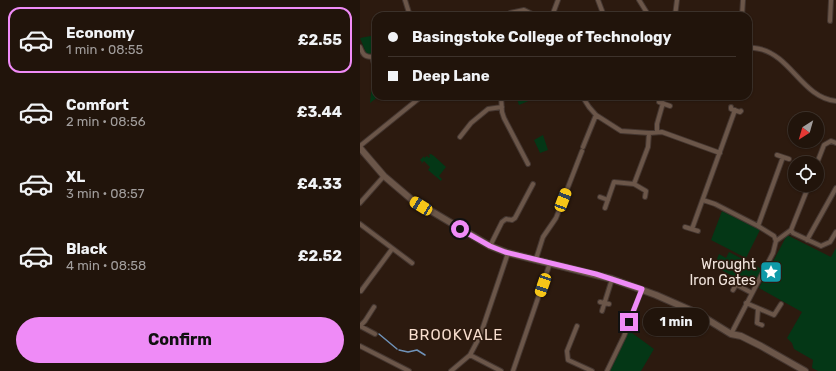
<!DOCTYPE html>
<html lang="en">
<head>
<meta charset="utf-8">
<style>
  body { margin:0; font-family:Rubik,sans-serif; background:#2d2119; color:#f1f3f6; height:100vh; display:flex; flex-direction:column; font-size:15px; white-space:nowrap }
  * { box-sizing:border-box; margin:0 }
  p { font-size:13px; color:#a29e9d }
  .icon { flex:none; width:22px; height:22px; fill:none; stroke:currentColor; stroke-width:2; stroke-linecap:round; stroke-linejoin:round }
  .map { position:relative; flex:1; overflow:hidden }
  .side { display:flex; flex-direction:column; background:#21140b; width:360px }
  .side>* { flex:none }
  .top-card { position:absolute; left:12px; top:12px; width:380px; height:88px; border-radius:12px; box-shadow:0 1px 3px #0004,0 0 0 1px #3e332c; display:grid; align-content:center; height:88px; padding:0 16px; background:#21140b }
  .needle { width:26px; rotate:217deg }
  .fabs { position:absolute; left:428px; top:112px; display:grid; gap:8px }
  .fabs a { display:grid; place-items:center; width:36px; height:36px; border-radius:50%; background:#21140b; box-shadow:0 1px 3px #0004,0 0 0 1px #3e332c; font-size:20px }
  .end { position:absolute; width:18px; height:18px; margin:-9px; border:5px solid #ef8bf7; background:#111; box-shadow:0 0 0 2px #111 }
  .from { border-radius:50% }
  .bubble { position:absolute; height:28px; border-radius:14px; background:#21140b; box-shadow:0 1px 3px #0004,0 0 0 1px #3e332c; font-size:13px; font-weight:700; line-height:28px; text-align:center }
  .car { position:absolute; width:12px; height:24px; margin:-12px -6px; border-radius:5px; box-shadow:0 0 3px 1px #0007; background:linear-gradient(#f5c518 24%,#345 0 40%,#f5c518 0 76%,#345 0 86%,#f5c518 0) }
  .top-card b { display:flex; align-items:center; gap:14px; height:38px; font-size:15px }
  .top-card b+b { border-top:1px solid #3e332c }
  .top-card i { width:10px; height:10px; background:#f1f3f6 }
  ul { padding:7px 0 0; list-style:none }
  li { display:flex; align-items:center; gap:12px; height:66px; margin:0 8px 6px; padding:0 8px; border:2px solid transparent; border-radius:12px }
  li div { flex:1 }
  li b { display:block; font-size:15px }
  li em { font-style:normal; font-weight:700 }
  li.selected { border-color:#ef8bf7 }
  li>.icon { width:36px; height:36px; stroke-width:1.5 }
  .button { display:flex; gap:8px; margin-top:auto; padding:8px 16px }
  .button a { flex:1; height:46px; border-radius:24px; background:#ef8bf7; color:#111; font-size:16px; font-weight:700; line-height:46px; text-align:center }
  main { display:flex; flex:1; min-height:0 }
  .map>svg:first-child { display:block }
  .green { fill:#043716 }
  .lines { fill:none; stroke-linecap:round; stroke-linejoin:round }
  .stream { stroke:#6f92b8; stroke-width:1.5 }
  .street-casing { stroke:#443630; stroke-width:6 }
  .secondary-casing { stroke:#443630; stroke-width:8 }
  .street { stroke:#6b5649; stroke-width:4 }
  .secondary { stroke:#6b5649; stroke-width:6 }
  .route { stroke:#ef8bf7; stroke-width:5 }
  .labels { text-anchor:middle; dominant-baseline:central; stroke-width:3.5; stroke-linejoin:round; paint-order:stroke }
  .poi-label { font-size:14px; fill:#f0e3db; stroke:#2c1a0f; text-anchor:end }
  .neighbourhood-label { font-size:15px; letter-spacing:1px; fill:#f9dfcf; stroke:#2c1a0f }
</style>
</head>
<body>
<main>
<section class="side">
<ul>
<li class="selected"><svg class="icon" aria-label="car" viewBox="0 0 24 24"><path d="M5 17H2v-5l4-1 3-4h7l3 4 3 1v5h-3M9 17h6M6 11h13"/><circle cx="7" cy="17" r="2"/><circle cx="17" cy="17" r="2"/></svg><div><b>Economy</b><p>1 min · 08:55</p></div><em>£2.55</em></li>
<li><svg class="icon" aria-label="car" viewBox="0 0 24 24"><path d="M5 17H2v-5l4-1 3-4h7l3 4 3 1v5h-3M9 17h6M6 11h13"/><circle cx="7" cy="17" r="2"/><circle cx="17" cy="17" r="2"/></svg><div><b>Comfort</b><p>2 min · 08:56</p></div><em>£3.44</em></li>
<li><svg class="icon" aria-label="car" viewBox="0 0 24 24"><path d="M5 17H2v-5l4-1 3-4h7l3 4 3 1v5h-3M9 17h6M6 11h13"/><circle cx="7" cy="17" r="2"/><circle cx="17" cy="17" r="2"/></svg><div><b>XL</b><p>3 min · 08:57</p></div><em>£4.33</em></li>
<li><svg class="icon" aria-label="car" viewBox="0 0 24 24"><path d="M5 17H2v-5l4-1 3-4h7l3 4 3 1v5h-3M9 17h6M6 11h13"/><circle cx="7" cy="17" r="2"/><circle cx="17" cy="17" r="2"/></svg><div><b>Black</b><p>4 min · 08:58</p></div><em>£2.52</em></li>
</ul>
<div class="button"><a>Confirm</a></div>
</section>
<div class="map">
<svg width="476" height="371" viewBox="0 0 476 371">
  <rect width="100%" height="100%" fill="#2c1a0f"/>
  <path class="green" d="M16,35V51L7,55L0,38Z
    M16,75V96H19L10,103L12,84Z
    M156,96H172L173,99L159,105Z
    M183,135L188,150L180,153L174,140Z
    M71,154L74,156L86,167L79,176L82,179L81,181L68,170L70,167L64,161L61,164L62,162L60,160L64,156V158L67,156L69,158L70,156L68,155Z
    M362,211L400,230L386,258L351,240Z
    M427,235L471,257L476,248V371H458L452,368L453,360L434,349L432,343L427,338L442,312L399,288Z
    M369,252L402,269L393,287L354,266L359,254L366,258Z
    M268,330L294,349L281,371H250Z"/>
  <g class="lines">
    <path class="stream" d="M19,334L37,349
      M39,350L48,352L57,350L65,355"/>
    <g class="street-casing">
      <path id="street" d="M45,0L50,16
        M238,0L244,16
        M279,0L289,16
        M150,13L164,10L176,16
        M192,16L198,0
        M315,16L317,0
        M382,16L383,0
        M470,21L471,0
        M0,47C3,54 4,57 12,57
        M388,47C392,48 396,48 400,49C431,56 443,98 476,101
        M16,52L12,57L16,70
        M141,96L142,112L144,118L168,164
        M222,96L229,107L236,115L261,131L289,133L302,132L360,153
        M225,100L230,96
        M299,102L310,106
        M371,107V109L380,112L381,111
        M297,132V124L303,103
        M100,137L111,123L128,109L142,107
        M0,146L62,96
        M223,147L236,115
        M417,155L429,159
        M457,163L464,145L471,141L476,143
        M274,184L286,191L285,197
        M449,185L431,230L433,233L461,246L470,242L476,232
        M240,197L248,200
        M343,200L355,204L398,226L414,236L416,241
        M0,203L24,176
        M245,208L254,182L274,184L288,147L289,133
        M0,224L52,263
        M398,226L423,157
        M325,227L338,231
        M332,229L375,110
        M447,240L476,188
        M130,246L142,222L146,219L152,220L155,218L173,184
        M176,259L183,237L196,218L222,151
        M377,285L392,293
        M373,290L379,280
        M1,291L32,249
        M240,302L249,304
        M386,303L414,315L421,304
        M398,309L397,323L402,325
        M242,311L252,279
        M0,326L5,321L14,307
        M0,326L15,334
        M217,326L207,351L208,360L232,371
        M371,334L413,253L416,241L431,230
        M0,346L49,371
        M110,355L141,371
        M91,371L110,355L120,336L148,253
        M153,371L190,263
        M247,371L264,336L282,289"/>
    </g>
    <g class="secondary-casing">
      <path id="secondary" d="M0,148L24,176L51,199L130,246L148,253L252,279L296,295L337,313L371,334L381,336L401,346L445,371"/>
    </g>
    <use href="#street" class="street"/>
    <use href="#secondary" class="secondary"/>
  </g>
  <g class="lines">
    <path class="route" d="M100,229L130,246L145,252L236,274L282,289L269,322"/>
  </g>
  <defs>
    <g id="sight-square" transform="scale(1.15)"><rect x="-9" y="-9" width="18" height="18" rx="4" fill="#0f9aa8" stroke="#2c1a0f"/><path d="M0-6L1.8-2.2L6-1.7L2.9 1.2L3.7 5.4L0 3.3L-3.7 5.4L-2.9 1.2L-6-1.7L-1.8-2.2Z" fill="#fff"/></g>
  </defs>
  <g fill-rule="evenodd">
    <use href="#sight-square" x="411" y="272"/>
  </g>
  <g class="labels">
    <g class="poi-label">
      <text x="396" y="264">Wrought<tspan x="396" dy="16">Iron Gates</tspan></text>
    </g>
    <g class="neighbourhood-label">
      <text x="96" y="335">BROOKVALE</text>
    </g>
  </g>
</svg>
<div class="fabs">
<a><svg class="needle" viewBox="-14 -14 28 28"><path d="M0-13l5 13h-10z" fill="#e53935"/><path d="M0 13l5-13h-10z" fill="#a29e9d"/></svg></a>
<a><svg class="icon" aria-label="locate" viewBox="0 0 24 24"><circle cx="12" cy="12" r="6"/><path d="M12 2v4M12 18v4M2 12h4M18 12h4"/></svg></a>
</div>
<i class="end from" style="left:100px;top:229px"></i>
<i class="end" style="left:269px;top:322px"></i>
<div class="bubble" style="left:283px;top:308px;width:66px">1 min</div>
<i class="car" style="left:203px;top:200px;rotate:21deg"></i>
<i class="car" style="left:61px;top:206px;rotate:302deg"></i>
<i class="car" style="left:183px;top:285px;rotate:199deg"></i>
<div class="top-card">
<b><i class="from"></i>Basingstoke College of Technology</b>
<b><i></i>Deep Lane</b>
</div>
</div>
</main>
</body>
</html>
